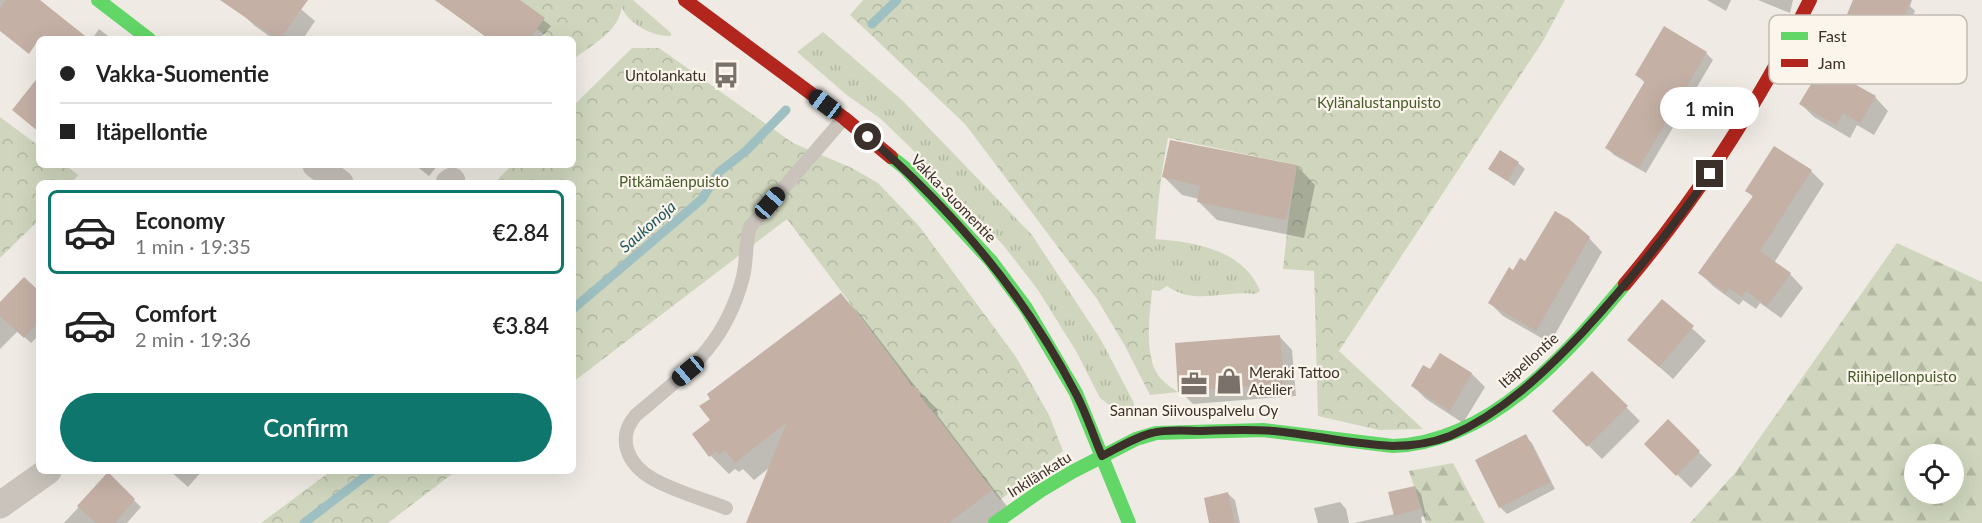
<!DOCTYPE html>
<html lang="en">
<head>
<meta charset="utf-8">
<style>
  body { margin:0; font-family:Lato,sans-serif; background:#f6f6f6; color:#222; height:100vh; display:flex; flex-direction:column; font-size:22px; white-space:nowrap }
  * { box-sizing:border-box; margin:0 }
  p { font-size:20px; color:#767676 }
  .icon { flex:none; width:33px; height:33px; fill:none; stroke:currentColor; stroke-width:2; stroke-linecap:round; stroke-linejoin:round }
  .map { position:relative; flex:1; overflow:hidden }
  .side { position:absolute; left:36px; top:180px; width:540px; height:294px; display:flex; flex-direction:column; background:#fff; border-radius:9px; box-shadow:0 6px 24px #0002 }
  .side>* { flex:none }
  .hud { position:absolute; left:36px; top:36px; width:540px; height:132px; border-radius:9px; box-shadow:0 6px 24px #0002; display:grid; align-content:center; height:132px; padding:0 24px; background:#fff }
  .buttons { position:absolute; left:1904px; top:444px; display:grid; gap:12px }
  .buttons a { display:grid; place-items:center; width:60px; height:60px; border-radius:50%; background:#fff; box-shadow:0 6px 24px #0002; font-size:30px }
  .end { position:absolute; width:27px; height:27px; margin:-14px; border:8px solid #3b302a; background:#fff; box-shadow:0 0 0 3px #fff }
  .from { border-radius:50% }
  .bubble { position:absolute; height:42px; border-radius:21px; background:#fff; box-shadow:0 6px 24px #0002; font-size:20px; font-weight:600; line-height:42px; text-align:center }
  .car { position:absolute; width:18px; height:36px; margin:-18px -9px; border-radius:8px; box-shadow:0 0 4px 2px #0007; background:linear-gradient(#222 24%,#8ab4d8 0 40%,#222 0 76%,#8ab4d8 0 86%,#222 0) }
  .hud b { display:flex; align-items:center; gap:21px; height:57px; font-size:22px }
  .hud b+b { border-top:2px solid #e0e0e0 }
  .hud i { width:15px; height:15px; background:#222 }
  ul { padding:10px 0 0; list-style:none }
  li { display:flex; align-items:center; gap:18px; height:84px; margin:0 12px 9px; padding:0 12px; border:3px solid transparent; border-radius:9px }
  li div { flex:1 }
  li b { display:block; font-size:22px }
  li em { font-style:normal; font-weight:600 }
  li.on { border-color:#0f766e }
  li>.icon { width:54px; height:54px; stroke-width:1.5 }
  .primary-button { display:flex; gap:12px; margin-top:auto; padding:12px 24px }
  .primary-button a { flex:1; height:69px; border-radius:36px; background:#0f766e; color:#fff; font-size:24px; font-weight:600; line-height:69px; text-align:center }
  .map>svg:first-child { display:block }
  .grass { fill:url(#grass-tufts) }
  .forest { fill:url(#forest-firs); fill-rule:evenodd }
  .park { fill:url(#park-crowns) }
  .shadow { fill:#0003 }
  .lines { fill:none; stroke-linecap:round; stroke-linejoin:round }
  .stream { stroke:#9ec0c2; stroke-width:9 }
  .building { fill:#c4b0a5 }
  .lane { stroke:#c9c3bc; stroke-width:14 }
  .street { stroke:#c9c3bc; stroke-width:27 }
  .fast { stroke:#63d668; stroke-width:14 }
  .jam { stroke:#b3261e; stroke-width:14 }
  .route { stroke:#3b302a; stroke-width:8 }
  .labels { text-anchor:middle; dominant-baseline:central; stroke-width:4.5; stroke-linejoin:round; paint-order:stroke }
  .poi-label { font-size:15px; fill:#3b302a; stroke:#fbf5ec; text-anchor:end }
  .park-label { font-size:15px; fill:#475b2c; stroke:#fbf5ec }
  .street-label { font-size:15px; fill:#3b302a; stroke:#fbf5ec }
  .water-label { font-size:16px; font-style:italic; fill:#1c5760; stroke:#fbf5ec }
  .key { fill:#fbf5ec; stroke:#c1bab2; stroke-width:1.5 }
  .key-label { font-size:16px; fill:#3b302a }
</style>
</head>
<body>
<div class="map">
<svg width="1982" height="523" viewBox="0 0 1982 523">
  <defs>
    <pattern id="grass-tufts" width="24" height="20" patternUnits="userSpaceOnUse" patternTransform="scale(1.5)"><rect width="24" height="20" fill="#cfd6bd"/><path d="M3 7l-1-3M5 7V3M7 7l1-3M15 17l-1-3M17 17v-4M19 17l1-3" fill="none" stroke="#b3b8a3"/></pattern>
    <pattern id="forest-firs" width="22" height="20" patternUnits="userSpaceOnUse" patternTransform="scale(1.5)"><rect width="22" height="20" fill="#cfd6bd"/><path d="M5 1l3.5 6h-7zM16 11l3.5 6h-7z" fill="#b3b8a3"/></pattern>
    <pattern id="park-crowns" width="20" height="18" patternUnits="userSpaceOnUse" patternTransform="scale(1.5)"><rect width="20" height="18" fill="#cfd6bd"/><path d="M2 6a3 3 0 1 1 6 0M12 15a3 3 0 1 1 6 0" fill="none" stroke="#b3b8a3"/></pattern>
  </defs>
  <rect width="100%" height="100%" fill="#efebe4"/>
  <path class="grass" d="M620,0H633L671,33V36C651,37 622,21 620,0Z
    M823,32L902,100L1032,235L1101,340L1134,403V408L1124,411L1111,406L1100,398L1076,351L1038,290L1004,246L916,153L881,119L848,96L797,52Z
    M1155,239C1195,242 1244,250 1260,291L1255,294C1225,290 1194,306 1167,286L1159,291L1152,290Z"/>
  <path class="forest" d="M1897,243L1982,282V523H1690L1735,473ZM1953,454V494H1914V454Z
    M1453,463L1485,523H1426L1409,471Z"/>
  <path class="park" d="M498,0H622C624,28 595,43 575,58L573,56V39H550Z
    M863,0H1565L1543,41L1339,351L1423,429L1379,430L1318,416L1314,271L1283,269L1289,214L1297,165L1168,138C1158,185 1156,232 1153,280C1151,305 1146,332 1151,357C1154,375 1164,383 1178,392L1150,395L1125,346L1097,299L965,124L850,15Z
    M632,48H659L793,143L852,168L878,183L919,226L1016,357L1049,415L1063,451L1000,500L932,411L919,398L920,396L919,389L912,386L910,387L901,371L787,219L573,382V183H494L512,165H573V106Z
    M0,117L39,146V165H65L78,175L72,183H39V220L0,258Z
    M331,471H456L388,523H261Z"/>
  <path class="shadow" d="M0,0H37L87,39H41L0,9Z
    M250,0H290L315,21L303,39H273L255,26L241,13Z
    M435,0H517L551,26L540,39H489Z
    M1707,0H1731L1726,11Z
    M1758,0H1793L1790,13Z
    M1855,0H1912L1910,6L1915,11L1903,41L1895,38L1888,53L1849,37L1842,30Z
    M1665,28L1706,53L1713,60L1646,173L1614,155L1607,148L1645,83L1637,75Z
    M99,29L112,39H92Z
    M1875,97L1888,111L1874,135L1857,125L1850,138L1814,117L1801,104Z
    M1171,142L1297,166L1315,185L1304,238L1217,220L1198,201L1199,199L1182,195L1164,177Z
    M1518,163L1525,169L1514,186L1490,168Z
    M415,165H438L429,176Z
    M1811,171L1824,184L1774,263L1790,274L1803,288L1781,318L1760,303L1756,309L1743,300L1739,305L1713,286L1700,273L1754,198L1747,190Z
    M1589,238L1602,252L1550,343L1503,316L1490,303L1514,272Z
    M39,293V335L31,343L18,331L0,349V304Z
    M841,295L859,313L918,390L937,409L938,416L1009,509L991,523H748L770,467L754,480L743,469L739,472L735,469L729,474L711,456L694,434L712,420Z
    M1662,301L1706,341L1673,379L1629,340Z
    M1279,336L1292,350L1296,396L1193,404L1180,391Z
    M1440,355L1472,374L1485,387L1463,423L1426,399L1413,386L1431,371Z
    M1592,373L1640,421L1602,459L1554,411Z
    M1668,422L1712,465L1691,488L1646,444Z
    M1525,436L1532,443L1555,489L1507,514L1500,507Z
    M170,471H202L188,487Z
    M108,475L141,507L127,523H64Z
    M1415,487L1421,494L1426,516L1421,517L1422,523H1354L1395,514Z
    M1228,494L1235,500L1240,523H1211Z
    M1340,502L1346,509L1349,523H1318L1314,508Z"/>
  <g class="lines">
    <path class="stream" d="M872,24L897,0
      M573,309L702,199L719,172L746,151L786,110
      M304,523L372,471"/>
  </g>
  <path class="building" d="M6,0H40L89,39H39L29,54L0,31V8Z
    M220,0H308L280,39H277Z
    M435,0H520L545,18L529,39H489Z
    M1853,0H1911L1897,36L1888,32L1882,47L1840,31Z
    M1664,26L1707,52L1639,168L1605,148L1645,81L1635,75Z
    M1822,66L1876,96L1860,123L1843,113L1836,125L1799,104Z
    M39,76V132L12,110Z
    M1170,140L1297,165L1286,220L1197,202L1200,186L1162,177Z
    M1774,146L1812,170L1760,251L1791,273L1767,306L1746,291L1742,297L1729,288L1726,293L1698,273L1753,196L1745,191Z
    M1500,150L1519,162L1507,181L1488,169Z
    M1555,211L1569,219L1590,237L1536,331L1488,303L1509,267L1513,270L1520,258L1525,261Z
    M24,277L39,291V322L24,338L0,316V302Z
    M841,293L912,386L919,389L920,396L992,490L949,523H746L787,422L735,463L725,450L719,455L716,451L709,457L692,434L710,420L699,406L710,399L707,394Z
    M1662,299L1694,326L1659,367L1627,340Z
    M1280,335L1284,383L1178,392L1175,343Z
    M1440,353L1472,373L1450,411L1411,386L1423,365L1430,369Z
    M1592,371L1628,406L1587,447L1552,411Z
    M1668,419L1700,451L1676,476L1644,444Z
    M1526,434L1550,482L1499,508L1475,460Z
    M108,472L135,499L115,523H96L77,506Z
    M1415,486L1420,509L1394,516L1388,492Z
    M1228,492L1235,523H1209L1204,498Z"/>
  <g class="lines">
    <path class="lane" d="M726,508C703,499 674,491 653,479C627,464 616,438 636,415C687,372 725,346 743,277C747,261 745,243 750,227L844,118"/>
    <path class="street" d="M316,165L340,183
      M449,183L452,181
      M0,505L48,471"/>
    <path class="fast" d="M98,0L149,39
      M891,157L905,168L991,261L1026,308L1076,393L1129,523
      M995,523L1040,491L1072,472L1136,439L1156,433L1263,430L1393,446C1491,442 1566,355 1625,284"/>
    <path class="jam" d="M685,0L844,118L891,157
      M1625,284C1699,196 1759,103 1810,0"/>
  </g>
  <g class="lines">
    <path class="route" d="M868,137C953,210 1023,292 1075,392C1086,412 1093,435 1102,456C1118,448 1135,437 1152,433C1167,429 1186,431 1202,431C1226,430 1250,429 1274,431C1314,435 1352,444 1392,446C1411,446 1432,443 1450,436C1501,414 1544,373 1582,333C1628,283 1671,230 1710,174"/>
  </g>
  <defs>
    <g id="bus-bare" transform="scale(2.07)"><path d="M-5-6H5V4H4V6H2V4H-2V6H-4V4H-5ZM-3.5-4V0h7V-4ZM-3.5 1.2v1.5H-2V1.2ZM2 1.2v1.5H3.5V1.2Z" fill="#7a716b" stroke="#fbf5ec" stroke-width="2.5" paint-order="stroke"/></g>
    <g id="shop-bare" transform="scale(2.07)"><path d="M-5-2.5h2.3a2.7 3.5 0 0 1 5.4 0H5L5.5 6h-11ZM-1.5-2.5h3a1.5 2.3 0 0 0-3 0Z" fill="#7a716b" stroke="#fbf5ec" stroke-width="2.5" paint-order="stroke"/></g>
    <g id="office-bare" transform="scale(2.07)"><path d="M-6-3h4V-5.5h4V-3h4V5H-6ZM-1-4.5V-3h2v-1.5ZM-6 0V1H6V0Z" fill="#7a716b" stroke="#fbf5ec" stroke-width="2.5" paint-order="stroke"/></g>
  </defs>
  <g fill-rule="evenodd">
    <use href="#bus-bare" x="726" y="75"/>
    <use href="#shop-bare" x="1229" y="381"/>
    <use href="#office-bare" x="1194" y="384"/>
  </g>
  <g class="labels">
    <g class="poi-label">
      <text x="706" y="75">Untolankatu</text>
      <text x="1249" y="372" text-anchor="start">Meraki Tattoo<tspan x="1249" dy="17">Atelier</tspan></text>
      <text x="1194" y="410" text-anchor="middle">Sannan Siivouspalvelu Oy</text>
    </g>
    <g class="park-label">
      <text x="1379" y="102">Kylänalustanpuisto</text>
      <text x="674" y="181">Pitkämäenpuisto</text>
      <text x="1902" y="376">Riihipellonpuisto</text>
    </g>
    <g class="street-label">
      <text transform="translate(954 198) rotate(46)">Vakka-Suomentie</text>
      <text transform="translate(1528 360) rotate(-42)">Itäpellontie</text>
      <text transform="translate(1039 474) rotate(-32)">Inkilänkatu</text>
    </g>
    <g class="water-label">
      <text transform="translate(647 226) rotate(-41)">Saukonoja</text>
    </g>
  </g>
  <rect x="1769" y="15" width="198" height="69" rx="9" class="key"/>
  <rect x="1781" y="32" width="27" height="8" fill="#63d668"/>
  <rect x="1781" y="59" width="27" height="8" fill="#b3261e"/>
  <g class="key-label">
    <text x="1818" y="42">Fast</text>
    <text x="1818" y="69">Jam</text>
  </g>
</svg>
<div class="buttons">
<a><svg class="icon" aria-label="locate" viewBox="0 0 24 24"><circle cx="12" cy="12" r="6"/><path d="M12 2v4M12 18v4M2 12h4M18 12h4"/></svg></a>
</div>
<i class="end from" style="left:868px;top:137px"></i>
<i class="end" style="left:1710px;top:174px"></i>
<div class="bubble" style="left:1660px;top:87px;width:99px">1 min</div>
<i class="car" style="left:825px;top:104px;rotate:307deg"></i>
<i class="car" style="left:770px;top:203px;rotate:41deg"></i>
<i class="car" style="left:688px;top:371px;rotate:230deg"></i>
<div class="hud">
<b><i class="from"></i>Vakka-Suomentie</b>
<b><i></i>Itäpellontie</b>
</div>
<section class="side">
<ul>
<li class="on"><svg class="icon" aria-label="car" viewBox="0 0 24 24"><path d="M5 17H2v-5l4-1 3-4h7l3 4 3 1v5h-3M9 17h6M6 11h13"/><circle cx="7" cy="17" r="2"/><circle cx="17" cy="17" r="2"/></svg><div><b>Economy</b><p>1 min · 19:35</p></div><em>€2.84</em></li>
<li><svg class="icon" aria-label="car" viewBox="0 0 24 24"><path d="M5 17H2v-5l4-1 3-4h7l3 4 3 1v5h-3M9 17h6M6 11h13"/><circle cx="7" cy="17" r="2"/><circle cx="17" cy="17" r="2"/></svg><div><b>Comfort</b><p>2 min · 19:36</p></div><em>€3.84</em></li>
</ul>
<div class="primary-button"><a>Confirm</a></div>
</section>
</div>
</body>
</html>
